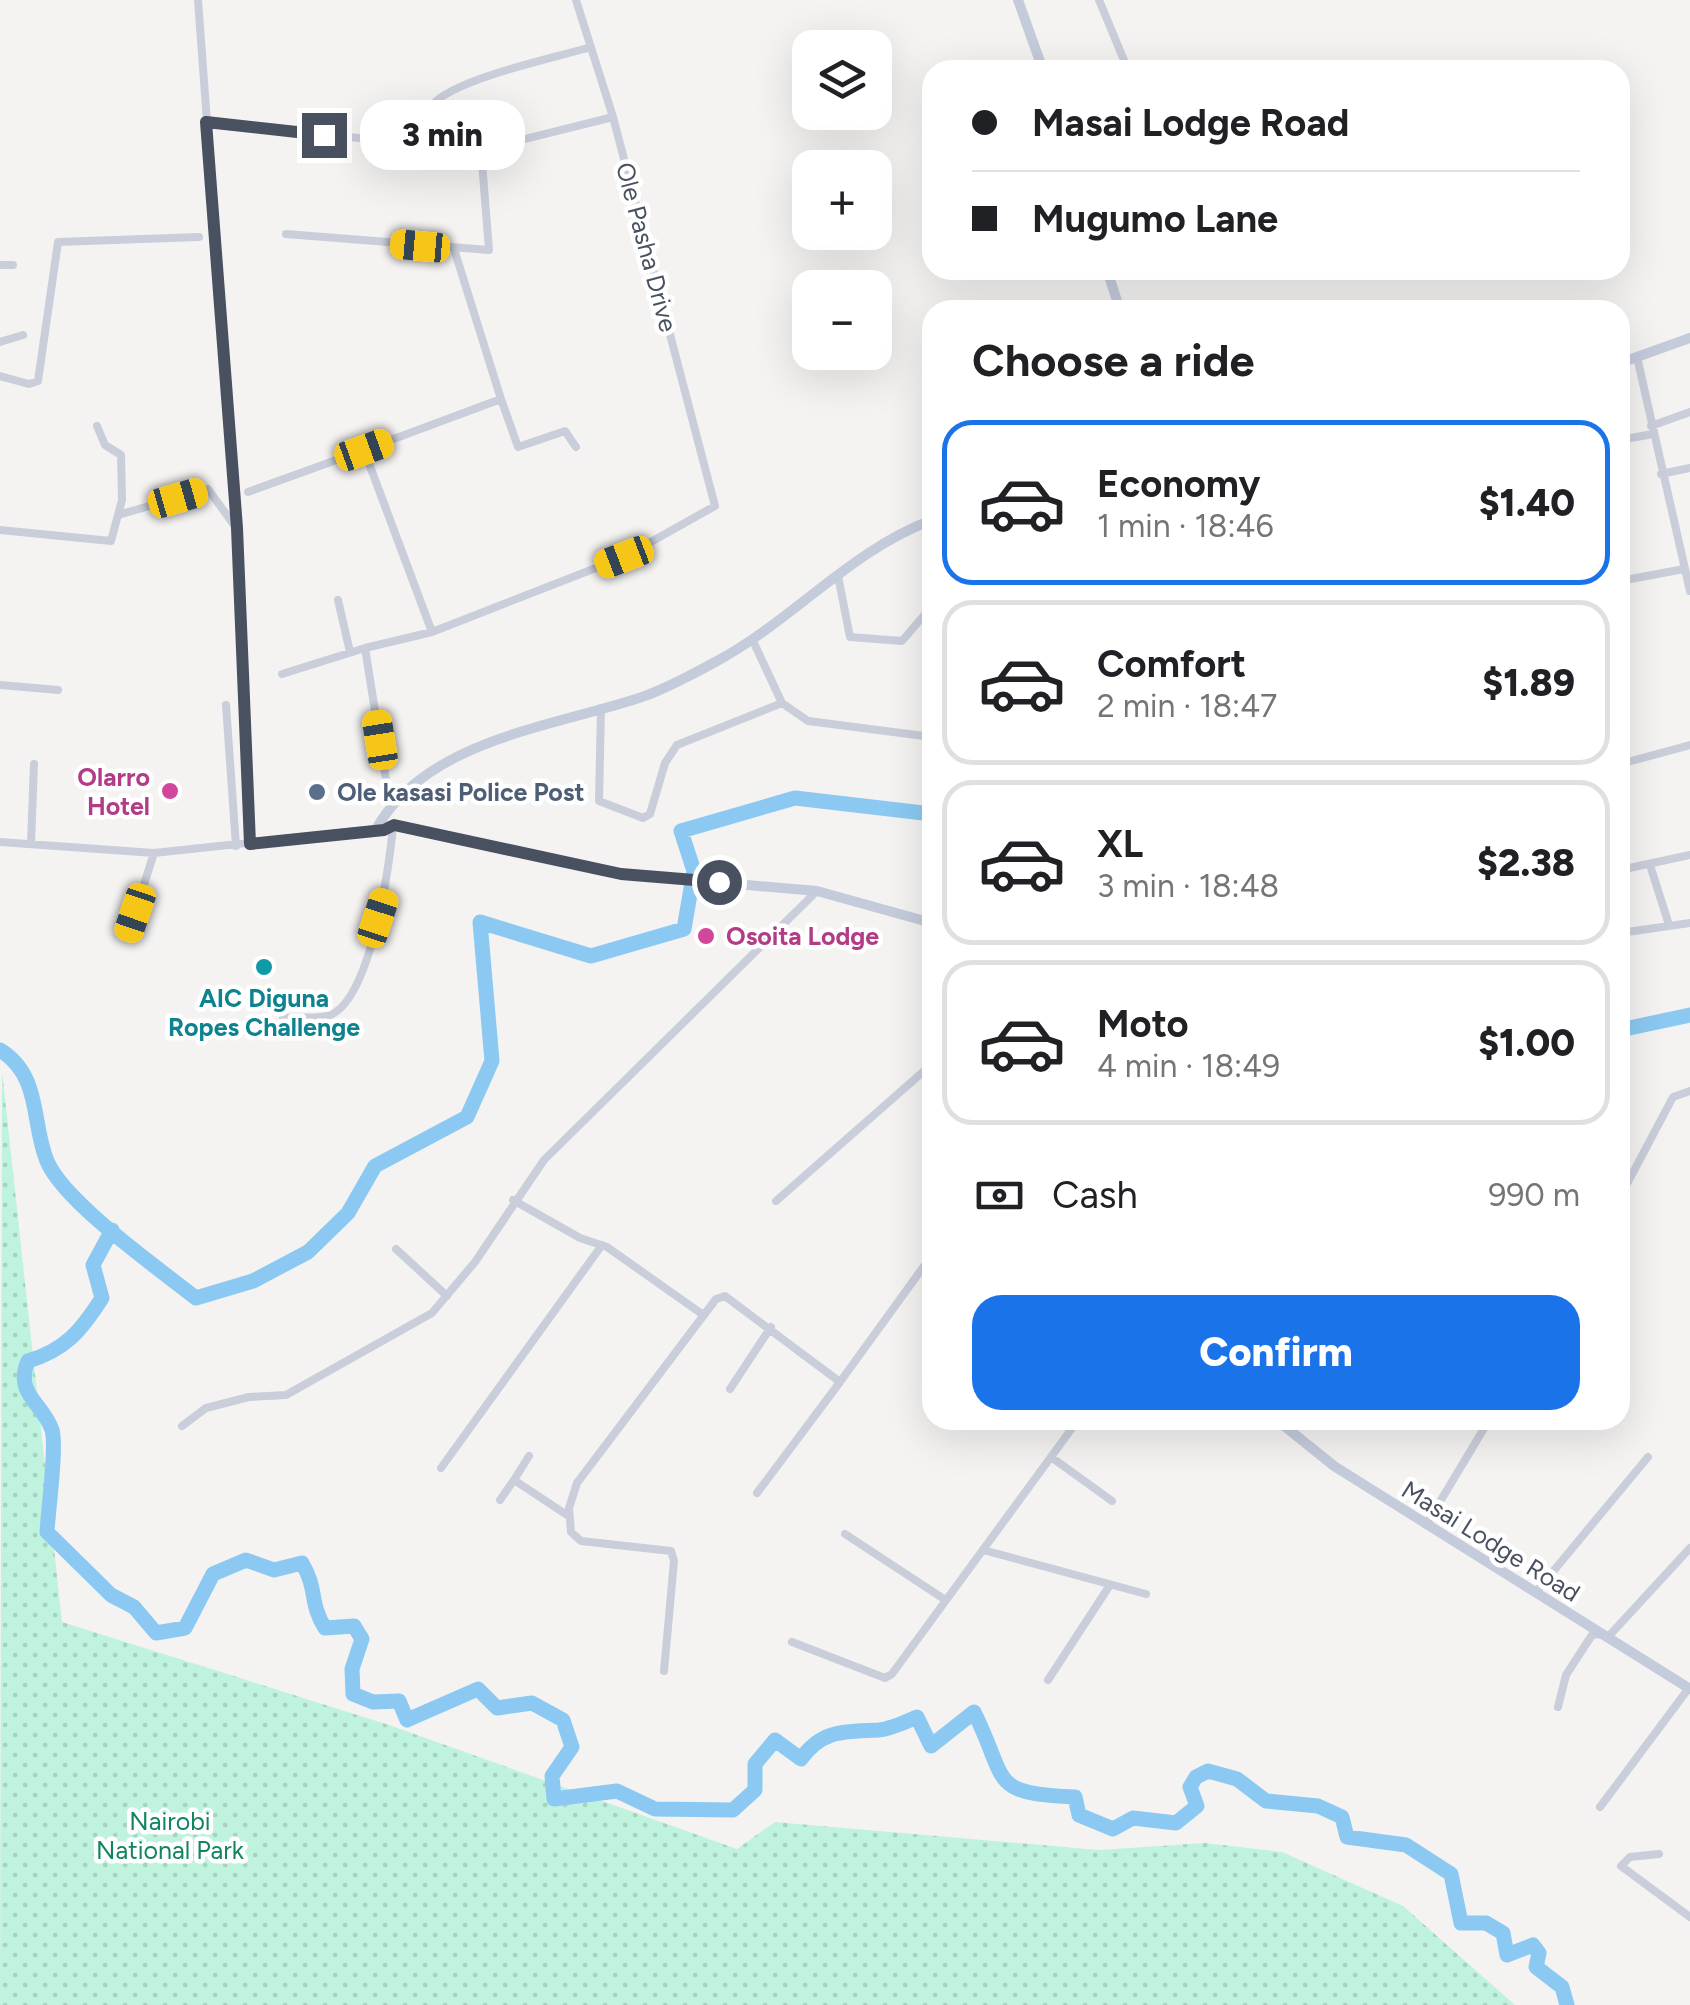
<!DOCTYPE html>
<html lang="en">
<head>
<meta charset="utf-8">
<style>
  body { margin:0; font-family:Figtree,sans-serif; background:#f6f6f6; color:#202124; height:100vh; display:flex; flex-direction:column; font-size:38px; white-space:nowrap }
  * { box-sizing:border-box; margin:0 }
  p { font-size:32px; color:#757577 }
  .icon { flex:none; width:55px; height:55px; fill:none; stroke:currentColor; stroke-width:2; stroke-linecap:round; stroke-linejoin:round }
  .map { position:relative; flex:1; overflow:hidden }
  .side { position:absolute; left:922px; top:300px; width:708px; height:1130px; display:flex; flex-direction:column; background:#fff; border-radius:30px; box-shadow:0 10px 40px #0002 }
  .side>* { flex:none }
  .top-card { position:absolute; left:922px; top:60px; width:708px; height:220px; border-radius:30px; box-shadow:0 10px 40px #0002; display:grid; align-content:center; height:220px; padding:0 50px; background:#fff }
  .controls { position:absolute; left:792px; top:30px; display:grid; gap:20px }
  .controls a { display:grid; place-items:center; width:100px; height:100px; border-radius:20px; background:#fff; box-shadow:0 10px 40px #0002; font-size:50px }
  .end { position:absolute; width:45px; height:45px; margin:-22px; border:12px solid #495161; background:#fff; box-shadow:0 0 0 5px #fff }
  .from { border-radius:50% }
  .bubble { position:absolute; height:70px; border-radius:30px; background:#fff; box-shadow:0 10px 40px #0002; font-size:32px; font-weight:800; line-height:70px; text-align:center }
  .car { position:absolute; width:30px; height:60px; margin:-30px -15px; border-radius:12px; box-shadow:0 0 8px 2px #0007; background:linear-gradient(#f5c518 24%,#345 0 40%,#f5c518 0 76%,#345 0 86%,#f5c518 0) }
  .top-card b { display:flex; align-items:center; gap:35px; height:95px; font-size:38px }
  .top-card b+b { border-top:2px solid #e0e0e0 }
  .top-card i { width:25px; height:25px; background:#202124 }
  ul { padding:0; list-style:none }
  li { display:flex; align-items:center; gap:30px; height:165px; margin:0 20px 15px; padding:0 30px; border:5px solid #e0e0e0; border-radius:30px }
  li div { flex:1 }
  li b { display:block; font-size:38px }
  li em { font-style:normal; font-weight:800 }
  li.active { border-color:#1a73e8 }
  li>.icon { width:90px; height:90px; stroke-width:1.5 }
  h2 { padding:0 50px; font-size:45px; line-height:120px }
  .pay { display:flex; align-items:center; gap:25px; height:110px; padding:0 50px; font-size:38px }
  .pay p { margin-inline-start:auto }
  .button { display:flex; gap:20px; margin-top:auto; padding:20px 50px }
  .button a { flex:1; height:115px; border-radius:30px; background:#1a73e8; color:#fff; font-size:40px; font-weight:800; line-height:115px; text-align:center }
  .map>svg:first-child { display:block }
  .park { fill:url(#park-dots) }
  .lines { fill:none; stroke-linecap:round; stroke-linejoin:round }
  .river { stroke:#8bc9f2; stroke-width:15 }
  .street { stroke:#c9ceda; stroke-width:8 }
  .secondary { stroke:#c4cbdb; stroke-width:10 }
  .route { stroke:#495161; stroke-width:12 }
  .hotel-dot { fill:#d1479c; stroke:#fff; stroke-width:4 }
  .service-dot { fill:#5c6f8a; stroke:#fff; stroke-width:4 }
  .culture-dot { fill:#0f9aa8; stroke:#fff; stroke-width:4 }
  .labels { text-anchor:middle; dominant-baseline:central; stroke-width:9; stroke-linejoin:round; paint-order:stroke }
  .street-label { font-size:25px; fill:#495161; stroke:#fff }
  .hotel-label { font-size:25px; font-weight:bold; fill:#b23c85; stroke:#fff; text-anchor:end }
  .service-label { font-size:25px; font-weight:bold; fill:#4e5e75; stroke:#fff; text-anchor:start }
  .culture-label { font-size:25px; font-weight:bold; fill:#0d838f; stroke:#fff }
  .park-label { font-size:25px; fill:#128460; stroke:#fff }
</style>
</head>
<body>
<div class="map">
<svg width="1690" height="2005" viewBox="0 0 1690 2005">
  <defs>
    <pattern id="park-dots" width="8" height="8" patternUnits="userSpaceOnUse" patternTransform="scale(2.5)"><rect width="8" height="8" fill="#c0f3dd"/><path d="M2 2h.1M6 6h.1" fill="none" stroke="#a6d2c0" stroke-width="1.8" stroke-linecap="round"/></pattern>
  </defs>
  <rect width="100%" height="100%" fill="#f5f3f2"/>
  <path class="park" d="M2,1071L62,1622L389,1725L737,1849L775,1822L1099,1850L1205,1843L1282,1852L1403,1906L1515,2005H0Z"/>
  <g class="lines">
    <path class="river" d="M1620,1030L1690,1015
      M0,1050C42,1076 31,1123 47,1161C63,1201 159,1269 196,1298L253,1281L308,1252L348,1213L375,1166L467,1117L492,1061L480,922L591,956L684,929L694,871L681,831L795,798L932,814
      M112,1230L93,1265L102,1298C81,1331 65,1350 28,1361C14,1394 43,1403 52,1430C57,1445 48,1512 47,1532L111,1595L134,1607L156,1633L185,1628L213,1574L246,1560L274,1570L302,1563C318,1590 309,1603 325,1628L354,1626L362,1639L352,1669L353,1694L373,1702L399,1701L407,1720L478,1689L497,1708L532,1703L563,1720L572,1747L552,1776L554,1799L617,1791L655,1809L733,1810L755,1790V1764L775,1740L801,1759C822,1729 845,1732 879,1730C891,1729 905,1722 917,1717L931,1746L974,1712C1009,1782 987,1793 1075,1797L1079,1815L1113,1829L1133,1818L1176,1823L1197,1806L1190,1787L1196,1777L1208,1771L1237,1779L1266,1801L1318,1806L1342,1817L1347,1837L1406,1845L1451,1874L1461,1923H1486L1503,1933L1507,1955L1533,1945L1539,1953L1536,1967L1562,1987L1567,2005"/>
    <path class="street" d="M198,0L237,528L250,844
      M1099,0L1128,70
      M206,123L481,150L613,117
      M442,147L429,110C441,81 558,57 591,47
      M286,234L489,250L481,150
      M0,265H13
      M0,342L23,335
      M1637,357L1690,591
      M0,376L29,384L38,381L58,242L199,237
      M501,399L518,447L565,431L576,447
      M1651,426L1690,412
      M1620,440L1653,434
      M1661,474L1690,468
      M248,492L364,450
      M118,515L208,489L234,525
      M0,530L111,541L122,500L121,455L105,445L97,426
      M838,576L850,637L902,641L932,606
      M1620,581L1684,569
      M338,600L350,652
      M432,632L364,450L501,399L454,249
      M753,641L782,703L808,721L932,737
      M282,674L365,648
      M0,685L58,690
      M226,705L236,846
      M601,708L599,801L643,818L650,814L665,763L677,745L782,703
      M1620,738L1625,762
      M1620,764L1690,745
      M390,805L365,648L432,632L624,557L715,506L613,117L576,0
      M0,842L154,853L376,829
      M31,843L34,764
      M1650,865L1669,925
      M1620,870L1690,855
      M1620,933L1690,923
      M128,935L154,853
      M283,1018C296,1016 318,1020 330,1015C371,999 390,864 393,825
      M1620,1197L1673,1097L1690,1091
      M513,1200L580,1238L607,1247L702,1314
      M776,1201L932,1064
      M396,1249L447,1296
      M730,1389L771,1327
      M182,1426L206,1408L249,1397L286,1395L432,1313L475,1262L544,1160L817,891
      M1051,1457L1112,1501
      M441,1468L602,1245
      M514,1480L529,1456
      M757,1493L840,1382
      M500,1500L514,1480L570,1517
      M1426,1525L1489,1420
      M845,1534L944,1599
      M983,1550L1146,1594
      M1536,1592L1648,1457
      M1608,1637L1690,1548
      M792,1642L885,1678L892,1674L1078,1420
      M664,1671L674,1561L671,1551L581,1541L571,1532L569,1508L577,1483L716,1299L725,1296L840,1382L932,1255
      M1048,1680L1110,1585
      M1558,1707L1566,1675L1592,1635L1603,1634
      M1600,1807L1689,1688
      M1659,1854L1630,1857L1621,1866L1690,1917"/>
    <path class="secondary" d="M1018,0L1043,70
      M1107,270L1120,310
      M1620,363L1690,338
      M376,829C427,739 553,727 642,697C668,688 693,674 717,661C793,620 851,550 932,520
      M376,829L393,825L621,874L817,891L932,923
      M1277,1420L1334,1466L1690,1689"/>
  </g>
  <g class="lines">
    <path class="route" d="M324,135L206,122L237,528L250,844L384,830L394,825L621,874L719,882"/>
  </g>
  <g class="hotel-dot">
    <circle cx="170" cy="791" r="10"/>
    <circle cx="706" cy="936" r="10"/>
  </g>
  <circle class="service-dot" cx="317" cy="792" r="10"/>
  <circle class="culture-dot" cx="264" cy="967" r="10"/>
  <g class="labels">
    <g class="street-label">
      <text transform="translate(647 247) rotate(75)">Ole Pasha Drive</text>
      <text transform="translate(1491 1541) rotate(32)">Masai Lodge Road</text>
    </g>
    <g class="hotel-label">
      <text x="150" y="777">Olarro<tspan x="150" dy="29">Hotel</tspan></text>
      <text x="726" y="936" text-anchor="start">Osoita Lodge</text>
    </g>
    <g class="service-label">
      <text x="337" y="792">Ole kasasi Police Post</text>
    </g>
    <g class="culture-label">
      <text x="264" y="998">AIC Diguna<tspan x="264" dy="29">Ropes Challenge</tspan></text>
    </g>
    <g class="park-label">
      <text x="170" y="1821">Nairobi<tspan x="170" dy="29">National Park</tspan></text>
    </g>
  </g>
</svg>
<div class="controls">
<a><svg class="icon" aria-label="layers" viewBox="0 0 24 24"><path d="M12 4l9 5-9 5-9-5zM3 14l9 5 9-5"/></svg></a>
<a>+</a>
<a>−</a>
</div>
<i class="end from" style="left:719px;top:882px"></i>
<i class="end" style="left:324px;top:135px"></i>
<div class="bubble" style="left:360px;top:100px;width:165px">3 min</div>
<i class="car" style="left:420px;top:246px;rotate:275deg"></i>
<i class="car" style="left:364px;top:450px;rotate:70deg"></i>
<i class="car" style="left:178px;top:498px;rotate:74deg"></i>
<i class="car" style="left:624px;top:557px;rotate:249deg"></i>
<i class="car" style="left:380px;top:740px;rotate:351deg"></i>
<i class="car" style="left:135px;top:913px;rotate:199deg"></i>
<i class="car" style="left:378px;top:918px;rotate:18deg"></i>
<div class="top-card">
<b><i class="from"></i>Masai Lodge Road</b>
<b><i></i>Mugumo Lane</b>
</div>
<section class="side">
<h2>Choose a ride</h2>
<ul>
<li class="active"><svg class="icon" aria-label="car" viewBox="0 0 24 24"><path d="M5 17H2v-5l4-1 3-4h7l3 4 3 1v5h-3M9 17h6M6 11h13"/><circle cx="7" cy="17" r="2"/><circle cx="17" cy="17" r="2"/></svg><div><b>Economy</b><p>1 min · 18:46</p></div><em>$1.40</em></li>
<li><svg class="icon" aria-label="car" viewBox="0 0 24 24"><path d="M5 17H2v-5l4-1 3-4h7l3 4 3 1v5h-3M9 17h6M6 11h13"/><circle cx="7" cy="17" r="2"/><circle cx="17" cy="17" r="2"/></svg><div><b>Comfort</b><p>2 min · 18:47</p></div><em>$1.89</em></li>
<li><svg class="icon" aria-label="car" viewBox="0 0 24 24"><path d="M5 17H2v-5l4-1 3-4h7l3 4 3 1v5h-3M9 17h6M6 11h13"/><circle cx="7" cy="17" r="2"/><circle cx="17" cy="17" r="2"/></svg><div><b>XL</b><p>3 min · 18:48</p></div><em>$2.38</em></li>
<li><svg class="icon" aria-label="car" viewBox="0 0 24 24"><path d="M5 17H2v-5l4-1 3-4h7l3 4 3 1v5h-3M9 17h6M6 11h13"/><circle cx="7" cy="17" r="2"/><circle cx="17" cy="17" r="2"/></svg><div><b>Moto</b><p>4 min · 18:49</p></div><em>$1.00</em></li>
</ul>
<div class="pay"><svg class="icon" aria-label="cash" viewBox="0 0 24 24"><path d="M3 7h18v10H3z"/><circle cx="12" cy="12" r="2"/></svg>Cash<p>990 m</p></div>
<div class="button"><a>Confirm</a></div>
</section>
</div>
</body>
</html>
